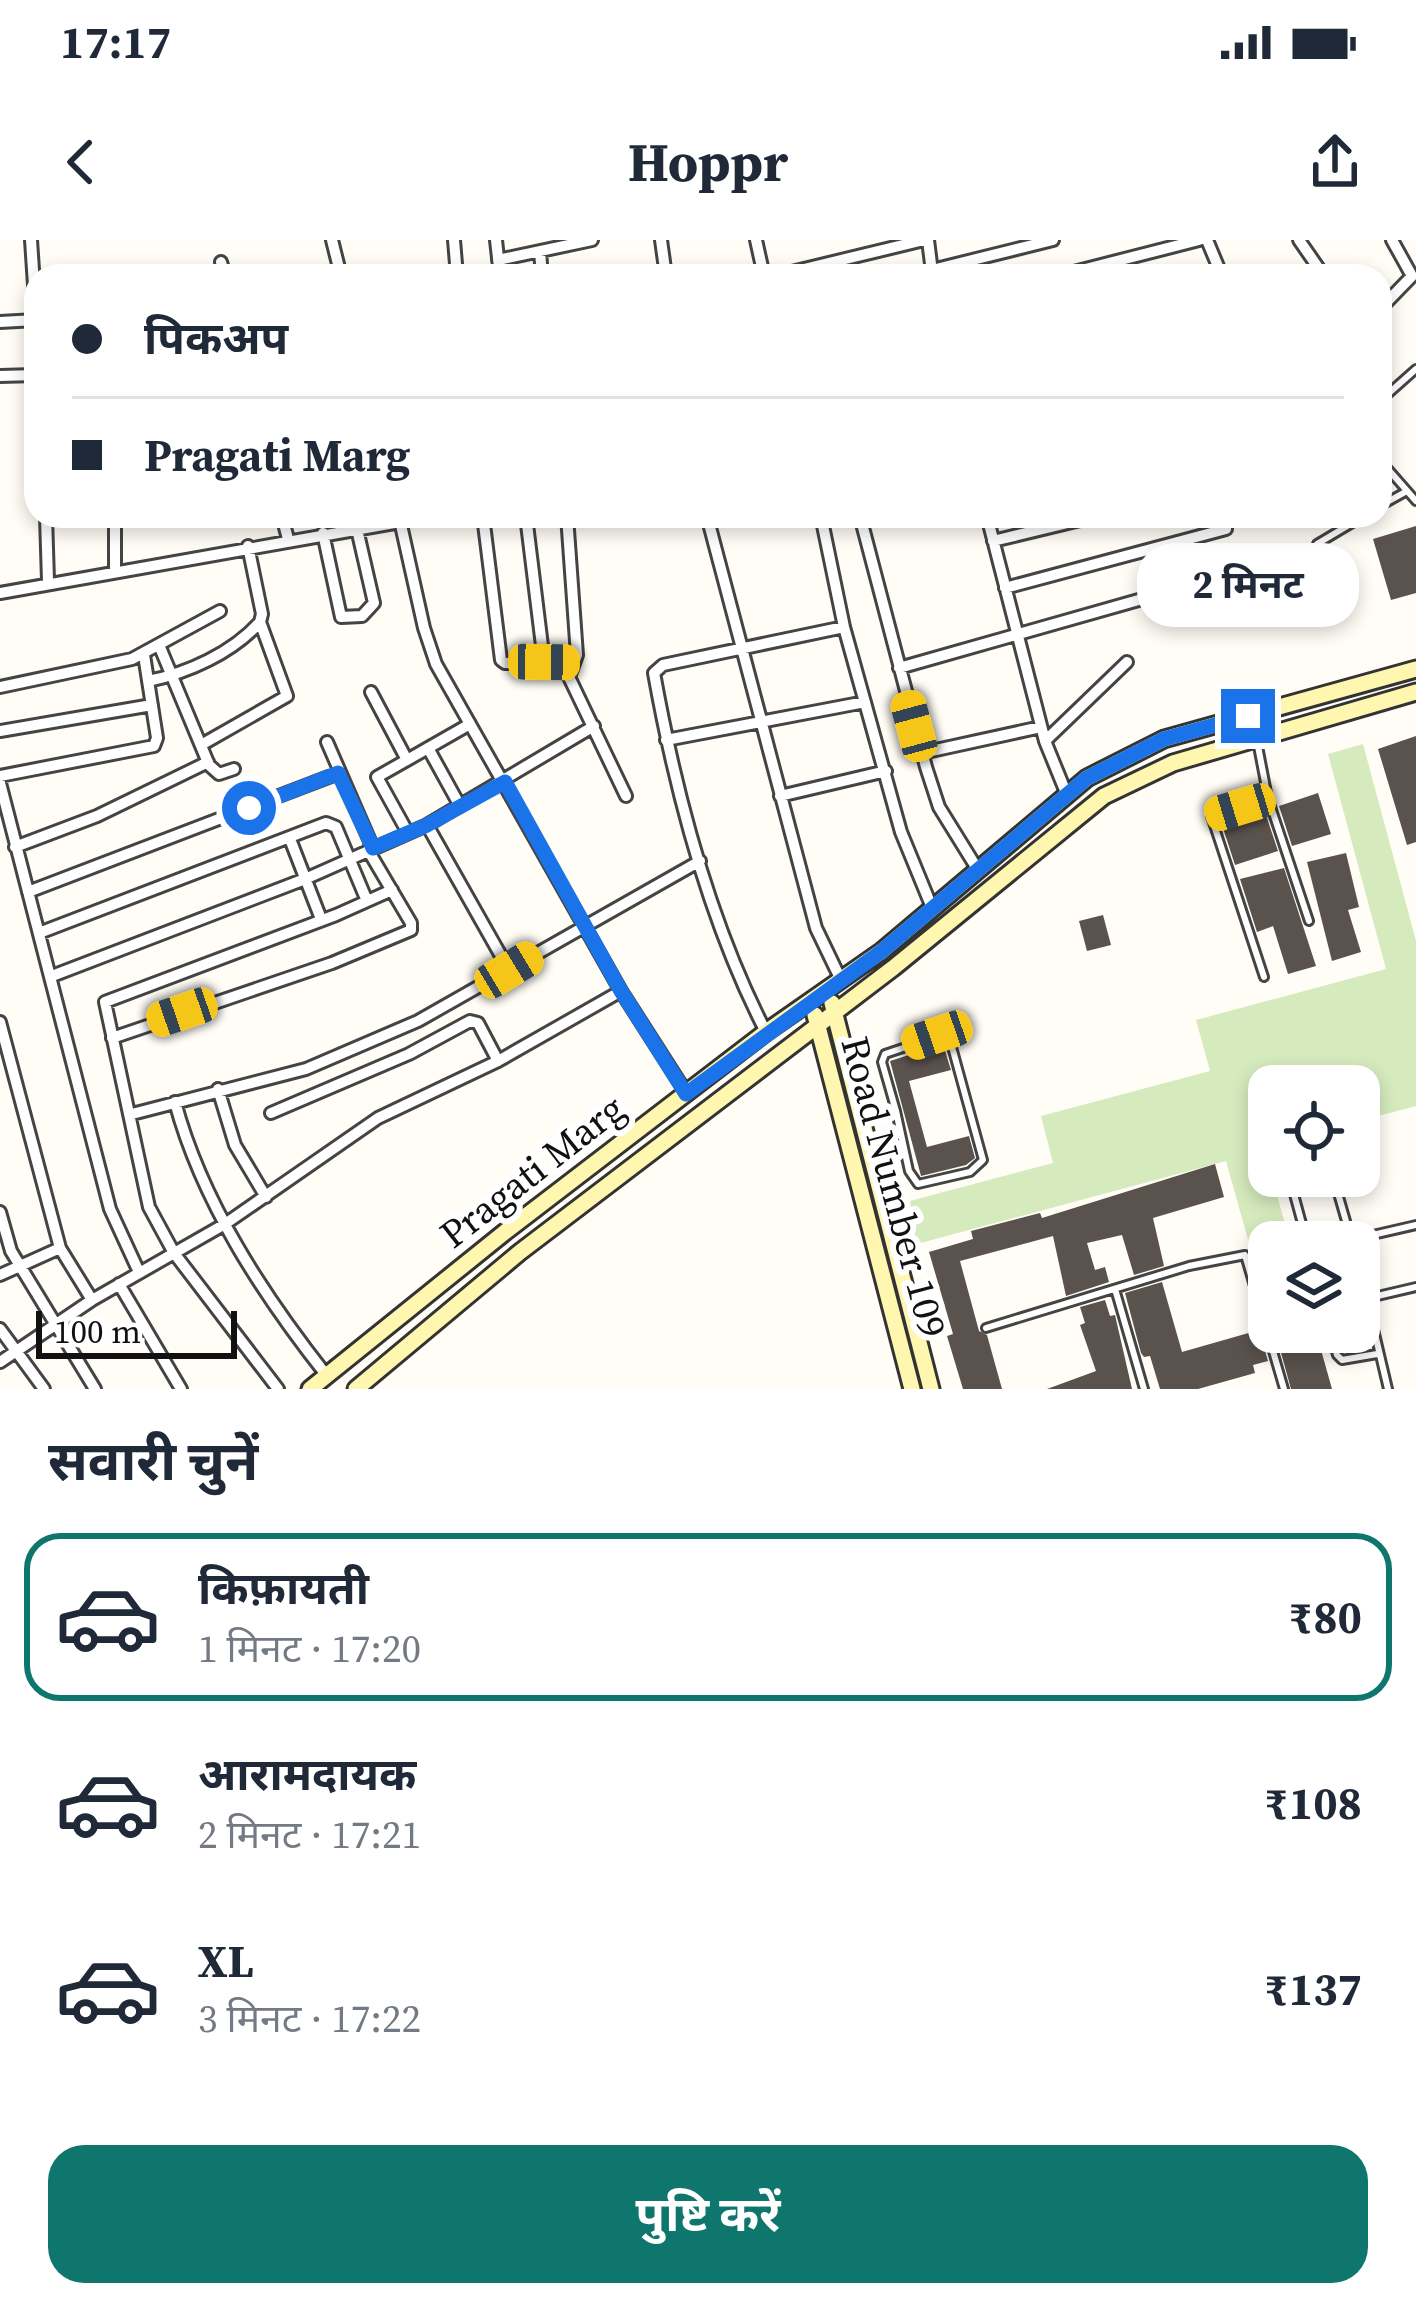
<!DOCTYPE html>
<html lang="hi">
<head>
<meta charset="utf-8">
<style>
  body { margin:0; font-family:"Source Serif 4","Noto Sans Devanagari",serif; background:#f6f6f7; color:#1f2937; height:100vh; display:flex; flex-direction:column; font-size:45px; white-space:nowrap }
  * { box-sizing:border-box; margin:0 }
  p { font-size:39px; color:#747a83 }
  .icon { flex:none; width:66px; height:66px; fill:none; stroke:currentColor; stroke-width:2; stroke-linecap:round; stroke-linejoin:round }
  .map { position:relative; height:1149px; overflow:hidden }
  .panel { display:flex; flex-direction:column; background:#fff; flex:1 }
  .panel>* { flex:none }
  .top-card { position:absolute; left:24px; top:24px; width:1368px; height:264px; border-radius:36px; box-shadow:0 6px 18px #0003; display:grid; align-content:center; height:264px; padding:0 48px; background:#fff }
  .controls { position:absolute; left:1248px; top:825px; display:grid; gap:24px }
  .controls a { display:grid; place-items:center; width:132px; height:132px; border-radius:24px; background:#fff; box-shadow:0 6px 18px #0003; font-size:60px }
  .scale { position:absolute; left:36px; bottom:30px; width:201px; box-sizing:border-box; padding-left:12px; border:6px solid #111; border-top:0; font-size:33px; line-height:42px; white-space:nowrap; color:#111; -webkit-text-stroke:9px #fff; paint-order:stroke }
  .end { position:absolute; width:54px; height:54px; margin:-27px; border:15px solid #1a73e8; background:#fff; box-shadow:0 0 0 6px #fff }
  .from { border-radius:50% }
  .bubble { position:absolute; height:84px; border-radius:36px; background:#fff; box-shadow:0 6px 18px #0003; font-size:39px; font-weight:700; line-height:84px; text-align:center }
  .car { position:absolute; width:36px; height:72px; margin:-36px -18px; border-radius:15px; box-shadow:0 0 9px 3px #0007; background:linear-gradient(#f5c518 24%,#345 0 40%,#f5c518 0 76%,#345 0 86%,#f5c518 0) }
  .top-card b { display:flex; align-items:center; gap:42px; height:114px; font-size:45px }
  .top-card b+b { border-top:3px solid #e0e1e3 }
  .top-card i { width:30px; height:30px; background:#1f2937 }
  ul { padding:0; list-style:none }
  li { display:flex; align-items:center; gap:36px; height:168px; margin:0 24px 18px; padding:0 24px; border:6px solid transparent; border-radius:36px }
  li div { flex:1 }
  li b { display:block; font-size:45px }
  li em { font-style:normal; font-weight:700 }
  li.active { border-color:#0f766e }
  li>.icon { width:108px; height:108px; stroke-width:1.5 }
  h2 { padding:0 48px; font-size:54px; line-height:144px }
  .action { display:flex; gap:24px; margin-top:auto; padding:24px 48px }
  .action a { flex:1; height:138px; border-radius:36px; background:#0f766e; color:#fff; font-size:48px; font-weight:700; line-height:138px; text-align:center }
  .status { display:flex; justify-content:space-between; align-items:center; height:84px; padding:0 60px; background:#fff; direction:ltr }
  .status svg { height:33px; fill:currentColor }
  header { display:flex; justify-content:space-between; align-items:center; height:156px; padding:0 48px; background:#fff; font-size:54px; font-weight:700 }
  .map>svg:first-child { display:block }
  .green { fill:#d5ebbd }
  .building { fill:#5a524d }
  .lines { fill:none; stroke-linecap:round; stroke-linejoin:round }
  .lane-casing { stroke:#444; stroke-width:12 }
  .street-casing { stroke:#444; stroke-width:16 }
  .secondary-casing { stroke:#333; stroke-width:21 }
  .lane { stroke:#fff; stroke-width:6 }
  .street { stroke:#fff; stroke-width:10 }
  .secondary { stroke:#fff6b0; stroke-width:15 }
  .route { stroke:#1a73e8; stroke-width:15 }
  .labels { text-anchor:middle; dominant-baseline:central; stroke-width:12; stroke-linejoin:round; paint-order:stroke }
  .street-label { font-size:39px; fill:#111; stroke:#fff }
</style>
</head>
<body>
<div class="status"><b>17:17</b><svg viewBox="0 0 49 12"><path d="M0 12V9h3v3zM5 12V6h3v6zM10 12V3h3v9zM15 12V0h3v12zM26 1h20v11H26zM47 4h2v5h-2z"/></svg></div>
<header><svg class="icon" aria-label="back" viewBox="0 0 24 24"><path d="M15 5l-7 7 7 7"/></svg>Hoppr<svg class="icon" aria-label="share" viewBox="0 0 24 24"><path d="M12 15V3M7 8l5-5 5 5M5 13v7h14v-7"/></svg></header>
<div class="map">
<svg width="1416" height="1149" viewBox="0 0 1416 1149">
  <rect width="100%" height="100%" fill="#fffdf5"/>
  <path class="green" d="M1363,504L1416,701V866L1359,881V846H1269V905L1264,908L1290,1002H1269V1010L1252,1014L1226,921L917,1004L906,962L1053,923L1041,876L1210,831L1196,780L1386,729L1328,514Z"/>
  <path class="building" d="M1416,286V353L1391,360L1373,299Z
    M1416,496V602L1407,605L1378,509Z
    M1318,553L1331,594L1292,606L1279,566Z
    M1265,572L1278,611L1235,625L1222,585Z
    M1346,613L1359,667L1348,670L1361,712L1332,721L1307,622Z
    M1284,628L1316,726L1288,734L1273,686L1257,692L1240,639Z
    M1103,675L1111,705L1087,711L1079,681Z
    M943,804L951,830L909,841L927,907L969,896L975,918L966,925L921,936L890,821Z
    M1215,924L1224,957L1153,978L1164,1026L1134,1035L1122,995L1087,1003L1095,1030L1105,1027L1109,1042L1066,1056L1053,996L960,1021L979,1091L987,1095L1002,1149H963L947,1096L953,1094L929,1012L973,999L971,991L1040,973L1042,978Z
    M1162,1042L1182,1112L1259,1090L1268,1121L1253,1125L1255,1133L1198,1149H1160L1150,1116L1144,1117L1141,1113L1125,1053Z
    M1105,1060L1110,1076L1115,1075L1132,1149H1047L1096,1131L1080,1085L1085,1083L1080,1067Z
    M1297,1092H1316L1332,1149H1291L1277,1098Z"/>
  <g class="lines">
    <g class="lane-casing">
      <path id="lane" d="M1380,161L1416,129
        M1380,220L1416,261
        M1380,266L1407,251
        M1317,304L1364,276
        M1257,501L1268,558L1211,576L1264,737
        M1268,558L1309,681
        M865,880L896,871L882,822L885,814L945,794L949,796L983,920L970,932L918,944L909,931L896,871
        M1289,936L1307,1002
        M1333,936L1352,1002
        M1351,1000L1416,985
        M1359,1026L1388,1149
        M1115,1049L1144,1149
        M1369,1058L1416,1047
        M986,1088L1189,1026L1245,1015L1284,1149
        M1330,1092L1337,1115L1342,1120L1377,1114"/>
    </g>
    <g class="street-casing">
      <path id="street" d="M31,0L36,75
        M332,0L341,36
        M454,0L457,36
        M496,0L500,36
        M661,0L666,36
        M756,0L764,36
        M928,0L932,32
        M1207,0L1222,36
        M1299,0L1324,36
        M540,11L542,36
        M498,20L592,0
        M221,22L225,36
        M932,30L1053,0
        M775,36L924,0
        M1058,36L1199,0
        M1380,69L1412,36L1392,0
        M0,82L36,80
        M0,136L36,135
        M46,276L48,341
        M115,276V330
        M282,276L288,299
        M399,276L424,388L436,424L621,751L687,854
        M483,276L501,420L505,423H574
        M526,276L544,422
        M567,276L577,415L569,437L626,556
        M707,276L816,688L841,740
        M821,276L844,387L901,592L933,670
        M860,276L926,527L939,567L978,630
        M987,276L1045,501L1067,555
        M323,293L341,377L362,376L374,363L354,276
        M993,301L1097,276
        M1005,348L1226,289
        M0,353L400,282
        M159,405L209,525L219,534L234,529
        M899,428L1188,346
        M148,441C188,433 232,413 260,382L262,374L248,306
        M0,447L132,419L220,371
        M371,452L407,520L470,484
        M0,491L152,465
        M666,500L865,462
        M1045,501L1127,422
        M327,502L373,608
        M201,505L287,456L260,382
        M428,508L460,566
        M922,513L1041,487
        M407,520L377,537L408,593
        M0,536L154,506L157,498L144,415
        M0,543L110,969L139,1032
        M780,556L886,531
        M427,585L509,730
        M290,599L321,679
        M15,607L97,576L208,522
        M28,652L339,533
        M39,693L326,583L336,587L367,661
        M52,736L305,639L427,585L594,486
        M0,782L60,1008L92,1060
        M766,792C709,682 676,555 654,433L663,425L844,387
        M112,798L332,723L411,690V683L368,610
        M218,849L235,905L266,957
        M175,862C202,962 263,1055 327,1136
        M271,873L409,814L470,781L478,783L498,821
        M132,874L306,829L418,781L700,621
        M0,972L11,1011L95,1149
        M0,1035L60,1008
        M119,1044L181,1149
        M0,1089L44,1149
        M0,1122L92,1060L225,984L378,878L498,821L621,751
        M278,1149L174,1013L149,967L105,762L336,675L392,650"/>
    </g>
    <g class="secondary-casing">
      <path id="secondary" d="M832,763L931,1149
        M815,775L912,1149
        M310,1149L505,992L766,792L882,711L1087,538L1164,499L1416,429
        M356,1149L520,1012L893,728L1104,556L1173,523L1416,452"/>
    </g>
    <use href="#lane" class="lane"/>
    <use href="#street" class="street"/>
    <use href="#secondary" class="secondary"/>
  </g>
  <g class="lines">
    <path class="route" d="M249,568L338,533L373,608L427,585L505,542L621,751L686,854L882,711L1087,538L1164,499L1248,476"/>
  </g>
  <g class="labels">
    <g class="street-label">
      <text transform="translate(532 931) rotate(-38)">Pragati Marg</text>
      <text transform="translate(894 947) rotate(75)">Road Number 109</text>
    </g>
  </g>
</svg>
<div class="controls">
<a><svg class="icon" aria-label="locate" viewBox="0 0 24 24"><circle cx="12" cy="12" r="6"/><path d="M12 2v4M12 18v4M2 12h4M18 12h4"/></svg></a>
<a><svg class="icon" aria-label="layers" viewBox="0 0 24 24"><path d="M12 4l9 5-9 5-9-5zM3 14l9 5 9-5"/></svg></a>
</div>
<div class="scale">100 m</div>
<i class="end from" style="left:249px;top:568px"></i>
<i class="end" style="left:1248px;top:476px"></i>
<div class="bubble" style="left:1137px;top:303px;width:222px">2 मिनट</div>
<i class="car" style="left:544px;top:422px;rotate:91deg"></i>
<i class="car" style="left:914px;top:486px;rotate:345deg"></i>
<i class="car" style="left:1240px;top:567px;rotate:253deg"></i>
<i class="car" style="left:509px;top:730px;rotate:59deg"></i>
<i class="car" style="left:182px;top:772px;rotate:251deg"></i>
<i class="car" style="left:937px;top:795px;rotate:251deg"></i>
<div class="top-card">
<b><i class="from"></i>पिकअप</b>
<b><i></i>Pragati Marg</b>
</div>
</div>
<section class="panel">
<h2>सवारी चुनें</h2>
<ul>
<li class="active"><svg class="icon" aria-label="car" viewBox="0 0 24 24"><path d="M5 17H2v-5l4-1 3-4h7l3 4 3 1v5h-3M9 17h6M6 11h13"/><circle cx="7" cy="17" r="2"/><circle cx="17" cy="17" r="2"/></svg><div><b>किफ़ायती</b><p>1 मिनट · 17:20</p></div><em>₹80</em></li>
<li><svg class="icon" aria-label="car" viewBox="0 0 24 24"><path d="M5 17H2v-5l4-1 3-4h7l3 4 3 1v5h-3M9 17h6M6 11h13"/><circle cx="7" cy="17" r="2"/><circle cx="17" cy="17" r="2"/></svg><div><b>आरामदायक</b><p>2 मिनट · 17:21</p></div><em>₹108</em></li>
<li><svg class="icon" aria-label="car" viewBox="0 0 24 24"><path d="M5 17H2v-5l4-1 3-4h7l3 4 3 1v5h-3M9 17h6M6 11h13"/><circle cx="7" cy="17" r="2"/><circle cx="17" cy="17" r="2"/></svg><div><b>XL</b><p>3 मिनट · 17:22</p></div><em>₹137</em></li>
</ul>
<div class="action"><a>पुष्टि करें</a></div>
</section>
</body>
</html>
